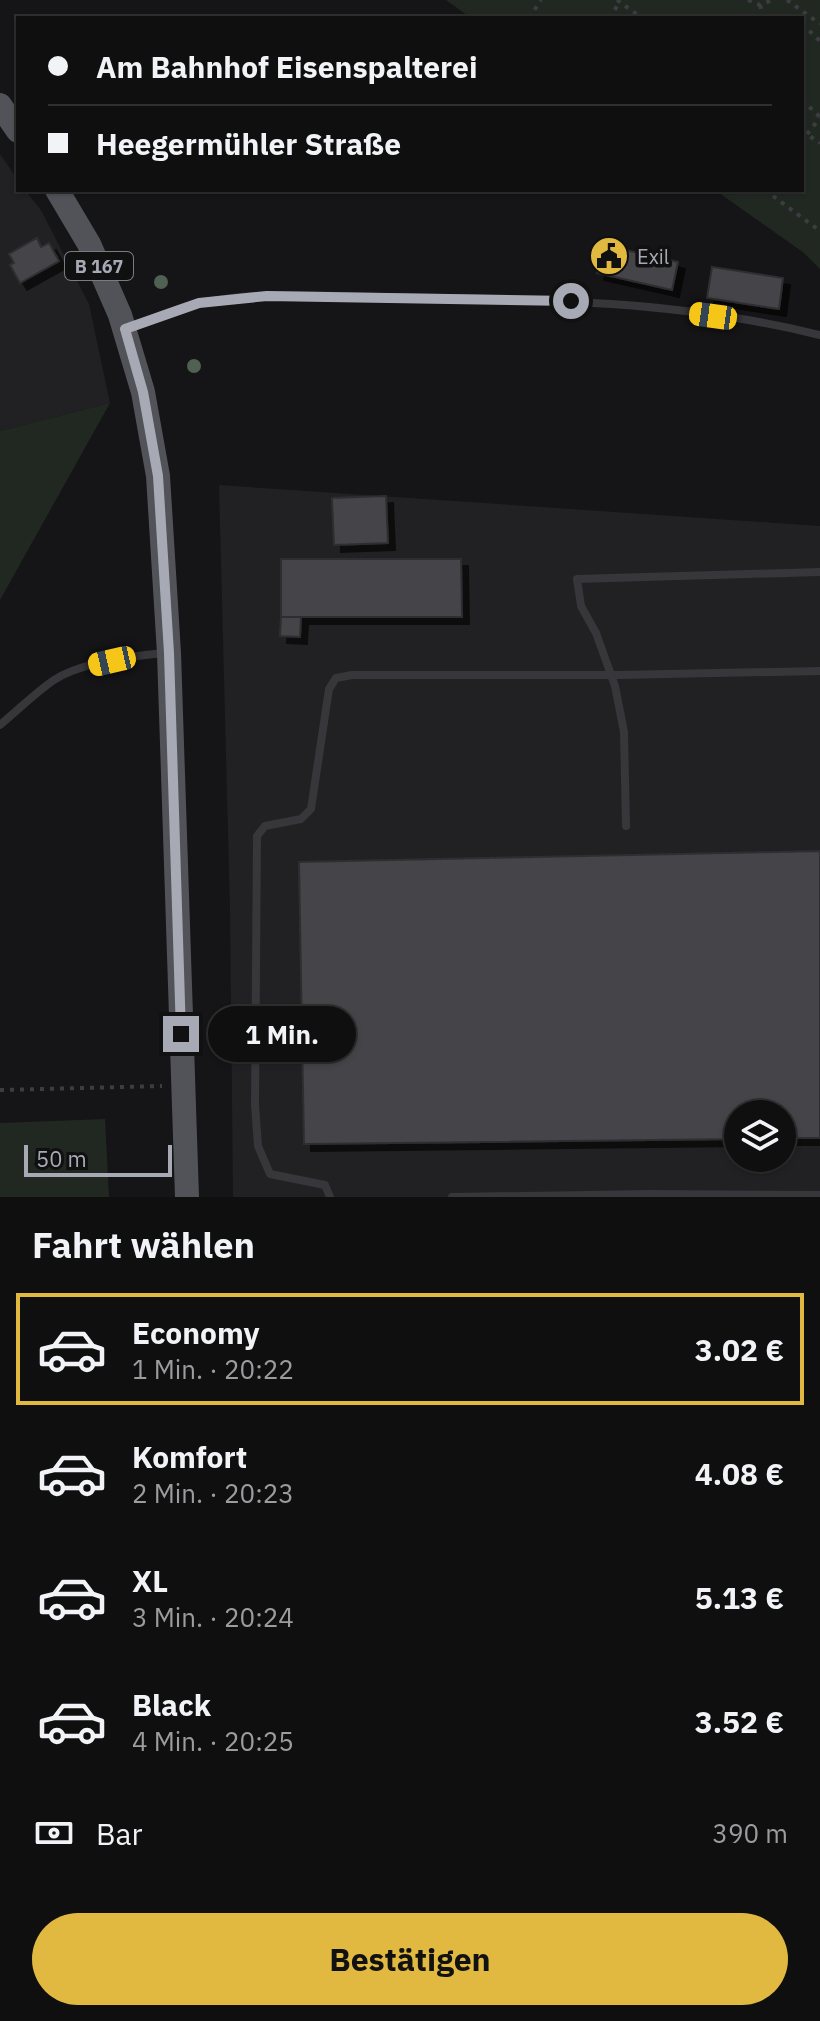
<!DOCTYPE html>
<html lang="de">
<head>
<meta charset="utf-8">
<style>
  body { margin:0; font-family:"IBM Plex Sans",sans-serif; background:#1e1d1e; color:#f1f3f6; height:100vh; display:flex; flex-direction:column; font-size:30px; white-space:nowrap }
  * { box-sizing:border-box; margin:0 }
  p { font-size:26px; color:#9c9c9f }
  .icon { flex:none; width:44px; height:44px; fill:none; stroke:currentColor; stroke-width:2; stroke-linecap:round; stroke-linejoin:round }
  .map { position:relative; height:1197px; overflow:hidden }
  .panel { display:flex; flex-direction:column; background:#100f10; flex:1 }
  .panel>* { flex:none }
  .hud { position:absolute; left:16px; top:16px; width:788px; height:176px; border-radius:0px; box-shadow:0 2px 6px #0004,0 0 0 2px #302f30; display:grid; align-content:center; height:176px; padding:0 32px; background:#100f10 }
  .fabs { position:absolute; left:724px; top:1100px; display:grid; gap:16px }
  .fabs a { display:grid; place-items:center; width:72px; height:72px; border-radius:50%; background:#100f10; box-shadow:0 2px 6px #0004,0 0 0 2px #302f30; font-size:40px }
  .scale { position:absolute; left:24px; bottom:20px; width:148px; box-sizing:border-box; padding-left:8px; border:4px solid #a7aab5; border-top:0; font-size:22px; line-height:28px; white-space:nowrap; color:#a7aab5; -webkit-text-stroke:6px #101011; paint-order:stroke }
  .end { position:absolute; width:36px; height:36px; margin:-18px; border:10px solid #a7aab5; background:#111; box-shadow:0 0 0 4px #111 }
  .from { border-radius:50% }
  .bubble { position:absolute; height:56px; border-radius:28px; background:#100f10; box-shadow:0 2px 6px #0004,0 0 0 2px #302f30; font-size:26px; font-weight:700; line-height:56px; text-align:center }
  .car { position:absolute; width:24px; height:48px; margin:-24px -12px; border-radius:10px; box-shadow:0 0 6px 2px #0007; background:linear-gradient(#f5c518 24%,#345 0 40%,#f5c518 0 76%,#345 0 86%,#f5c518 0) }
  .hud b { display:flex; align-items:center; gap:28px; height:76px; font-size:30px }
  .hud b+b { border-top:2px solid #302f30 }
  .hud i { width:20px; height:20px; background:#f1f3f6 }
  ul { padding:0; list-style:none }
  li { display:flex; align-items:center; gap:24px; height:112px; margin:0 16px 12px; padding:0 16px; border:4px solid transparent; border-radius:0px }
  li div { flex:1 }
  li b { display:block; font-size:30px }
  li em { font-style:normal; font-weight:700 }
  li.current { border-color:#e1b941 }
  li>.icon { width:72px; height:72px; stroke-width:1.5 }
  h2 { padding:0 32px; font-size:36px; line-height:96px }
  .pay { display:flex; align-items:center; gap:20px; height:88px; padding:0 32px; font-size:30px }
  .pay p { margin-inline-start:auto }
  .cta { display:flex; gap:16px; margin-top:auto; padding:16px 32px }
  .cta a { flex:1; height:92px; border-radius:48px; background:#e1b941; color:#111; font-size:32px; font-weight:700; line-height:92px; text-align:center }
  .map>svg:first-child { display:block }
  .built { fill:#212123; fill-rule:evenodd }
  .green { fill:#212822 }
  .building { fill:#444549; stroke:#2f2f32; stroke-width:2; filter:url(#shadow) }
  .lines { fill:none; stroke-linecap:round; stroke-linejoin:round }
  .path { stroke:#3c3d42; stroke-width:4; stroke-dasharray:4 6; stroke-linecap:butt }
  .lane { stroke:#36363b; stroke-width:8 }
  .primary { stroke:#525359; stroke-width:24 }
  .tree { fill:#506053 }
  .route { stroke:#a7aab5; stroke-width:10 }
  .labels { text-anchor:middle; dominant-baseline:central; stroke-width:7; stroke-linejoin:round; paint-order:stroke }
  .shield { fill:#101011; stroke:#7a7c84; stroke-width:2 }
  .shield-label { font-size:18px; font-weight:bold; fill:#a7aab5 }
  .poi-label { font-size:20px; fill:#a7aab5; stroke:#101011; text-anchor:start }
</style>
</head>
<body>
<div class="map">
<svg width="820" height="1197" viewBox="0 0 820 1197">
  <defs>
    <filter id="shadow"><feDropShadow dx="7" dy="7" stdDeviation="0" flood-color="#0009"/></filter>
  </defs>
  <rect width="100%" height="100%" fill="#151416"/>
  <path class="built" d="M0,154L18,180V190H25L41,210L89,304L110,403L0,431Z
    M219,485L820,526V1197H233L230,910ZM738,1114H782V1158H738Z"/>
  <path class="green" d="M446,0H820V269L804,253L715,190H802V18H471Z
    M110,403L0,600V431Z
    M105,1119L109,1197H0V1123Z"/>
  <path class="building" d="M37,238L41,247L49,243L59,261L20,283L10,265L14,263L9,254Z
    M603,245L678,262L672,290L597,273Z
    M712,267L783,278L779,309L707,298Z
    M386,496L388,543L334,545L332,498Z
    M281,559H461L462,617H281Z
    M281,617H301L300,637L280,636Z
    M820,851V1138H782V1114H738V1139L304,1144L299,862Z"/>
  <g class="lines">
    <path class="path" d="M617,0L642,18
      M748,0L760,5L772,0
      M787,0L820,24
      M760,5L763,18
      M529,18L541,0
      M609,18L620,2
      M802,24L820,41
      M802,100L820,117
      M802,131L820,143
      M807,134L820,118
      M765,190L820,231
      M0,1090L162,1086"/>
    <path class="lane" d="M126,329C150,320 175,308 200,303C260,290 326,297 387,297C532,299 679,300 820,335
      M0,725C18,710 35,693 54,680C81,662 132,656 164,653
      M626,826L624,732L615,686L596,633L581,606L577,579L820,572
      M330,1197L325,1185L270,1174L258,1146L255,1105L257,836L265,826L301,819L311,809L329,689L336,678L352,675H619L820,671
      M452,1197L650,1194L820,1195"/>
    <path class="primary" d="M0,105L18,131
      M57,190L89,244L120,315L143,392L158,476L169,653L187,1197"/>
  </g>
  <g class="tree">
    <circle cx="161" cy="282" r="7"/>
    <circle cx="194" cy="366" r="7"/>
  </g>
  <g class="lines">
    <path class="route" d="M181,1034L169,653L158,476L143,392L125,329L199,303L267,296L571,301"/>
  </g>
  <defs>
    <g id="civic-disc" transform="scale(2)"><circle r="9.5" fill="#e1b941" stroke="#101011"/><path d="M-.6-6.5H3V-4.5H.6V-3L4-1V1h2V6H-6V1h2V-1L-.6-3ZM-1.2 2.5V6h2.4V2.5Z" fill="#111"/></g>
  </defs>
  <g fill-rule="evenodd">
    <use href="#civic-disc" x="609" y="256"/>
  </g>
  <g class="labels">
    <rect class="shield" x="65" y="252" width="68" height="28" rx="6"/>
    <g class="shield-label">
      <text x="99" y="266">B 167</text>
    </g>
    <g class="poi-label">
      <text x="637" y="256">Exil</text>
    </g>
  </g>
</svg>
<div class="fabs">
<a><svg class="icon" aria-label="layers" viewBox="0 0 24 24"><path d="M12 4l9 5-9 5-9-5zM3 14l9 5 9-5"/></svg></a>
</div>
<div class="scale">50 m</div>
<i class="end from" style="left:571px;top:301px"></i>
<i class="end" style="left:181px;top:1034px"></i>
<div class="bubble" style="left:208px;top:1006px;width:148px">1 Min.</div>
<i class="car" style="left:713px;top:316px;rotate:278deg"></i>
<i class="car" style="left:112px;top:661px;rotate:257deg"></i>
<div class="hud">
<b><i class="from"></i>Am Bahnhof Eisenspalterei</b>
<b><i></i>Heegermühler Straße</b>
</div>
</div>
<section class="panel">
<h2>Fahrt wählen</h2>
<ul>
<li class="current"><svg class="icon" aria-label="car" viewBox="0 0 24 24"><path d="M5 17H2v-5l4-1 3-4h7l3 4 3 1v5h-3M9 17h6M6 11h13"/><circle cx="7" cy="17" r="2"/><circle cx="17" cy="17" r="2"/></svg><div><b>Economy</b><p>1 Min. · 20:22</p></div><em>3.02 €</em></li>
<li><svg class="icon" aria-label="car" viewBox="0 0 24 24"><path d="M5 17H2v-5l4-1 3-4h7l3 4 3 1v5h-3M9 17h6M6 11h13"/><circle cx="7" cy="17" r="2"/><circle cx="17" cy="17" r="2"/></svg><div><b>Komfort</b><p>2 Min. · 20:23</p></div><em>4.08 €</em></li>
<li><svg class="icon" aria-label="car" viewBox="0 0 24 24"><path d="M5 17H2v-5l4-1 3-4h7l3 4 3 1v5h-3M9 17h6M6 11h13"/><circle cx="7" cy="17" r="2"/><circle cx="17" cy="17" r="2"/></svg><div><b>XL</b><p>3 Min. · 20:24</p></div><em>5.13 €</em></li>
<li><svg class="icon" aria-label="car" viewBox="0 0 24 24"><path d="M5 17H2v-5l4-1 3-4h7l3 4 3 1v5h-3M9 17h6M6 11h13"/><circle cx="7" cy="17" r="2"/><circle cx="17" cy="17" r="2"/></svg><div><b>Black</b><p>4 Min. · 20:25</p></div><em>3.52 €</em></li>
</ul>
<div class="pay"><svg class="icon" aria-label="cash" viewBox="0 0 24 24"><path d="M3 7h18v10H3z"/><circle cx="12" cy="12" r="2"/></svg>Bar<p>390 m</p></div>
<div class="cta"><a>Bestätigen</a></div>
</section>
</body>
</html>
